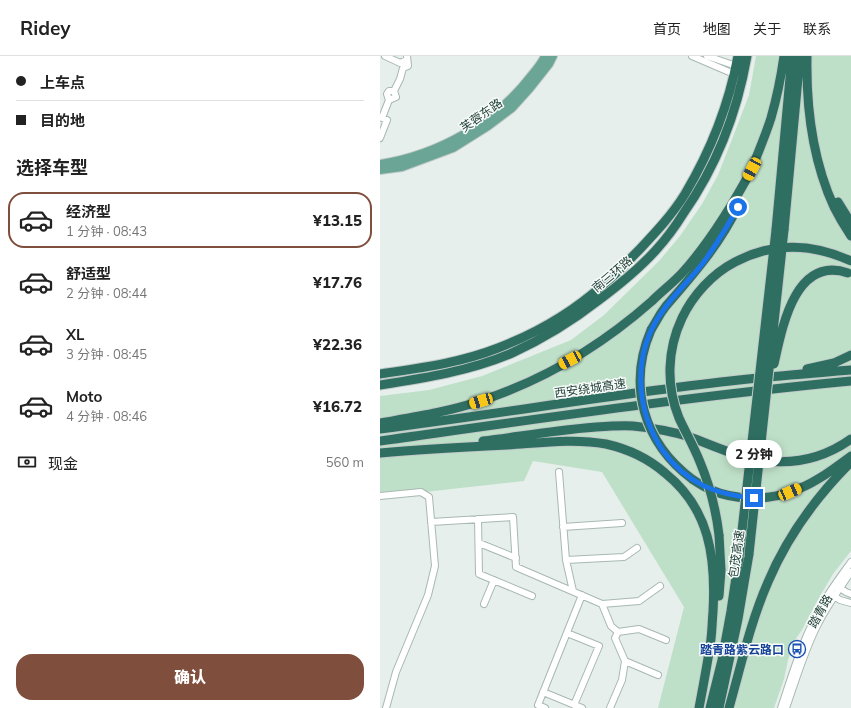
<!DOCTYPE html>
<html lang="zh">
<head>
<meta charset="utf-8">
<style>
  body { margin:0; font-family:Mulish,"Noto Sans SC",sans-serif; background:#f6f6f6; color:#222; height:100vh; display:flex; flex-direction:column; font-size:15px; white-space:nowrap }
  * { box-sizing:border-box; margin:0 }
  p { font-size:13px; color:#767676 }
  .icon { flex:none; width:22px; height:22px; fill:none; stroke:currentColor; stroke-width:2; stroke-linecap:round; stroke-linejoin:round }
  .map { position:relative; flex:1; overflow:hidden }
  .details { display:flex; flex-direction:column; background:#fff; width:380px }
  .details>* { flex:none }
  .top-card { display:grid; align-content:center; height:88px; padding:0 16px; background:#fff }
  .end { position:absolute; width:18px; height:18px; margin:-9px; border:5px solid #1a73e8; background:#fff; box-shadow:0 0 0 2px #fff }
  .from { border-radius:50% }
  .bubble { position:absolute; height:28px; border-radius:14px; background:#fff; box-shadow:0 2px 10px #0003; font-size:13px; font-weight:800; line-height:28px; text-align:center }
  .car { position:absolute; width:12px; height:24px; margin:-12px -6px; border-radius:5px; box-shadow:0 0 3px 1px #0007; background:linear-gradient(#f5c518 24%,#345 0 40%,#f5c518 0 76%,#345 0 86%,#f5c518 0) }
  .top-card b { display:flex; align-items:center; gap:14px; height:38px; font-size:15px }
  .top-card b+b { border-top:1px solid #e0e0e0 }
  .top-card i { width:10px; height:10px; background:#222 }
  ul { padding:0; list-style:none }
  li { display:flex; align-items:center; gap:12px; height:56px; margin:0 8px 6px; padding:0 8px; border:2px solid transparent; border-radius:16px }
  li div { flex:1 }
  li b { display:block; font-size:15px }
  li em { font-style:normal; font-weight:800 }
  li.on { border-color:#804e3d }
  li>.icon { width:36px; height:36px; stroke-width:1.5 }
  h2 { padding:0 16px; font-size:18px; line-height:48px }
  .pay { display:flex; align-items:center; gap:10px; height:44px; padding:0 16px; font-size:15px }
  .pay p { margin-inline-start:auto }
  .primary-button { display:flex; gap:8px; margin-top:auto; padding:8px 16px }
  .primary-button a { flex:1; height:46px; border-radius:16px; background:#804e3d; color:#fff; font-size:16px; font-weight:800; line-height:46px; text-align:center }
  header { display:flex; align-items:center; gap:24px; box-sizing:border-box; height:56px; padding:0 20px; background:#fff; border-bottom:1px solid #e0e0e0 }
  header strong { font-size:19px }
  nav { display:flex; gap:22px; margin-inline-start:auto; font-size:14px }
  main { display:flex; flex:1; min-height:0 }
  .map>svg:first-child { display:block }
  .green { fill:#bfe0c8 }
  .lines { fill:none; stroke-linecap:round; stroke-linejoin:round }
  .minor-casing { stroke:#a8b8b2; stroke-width:8 }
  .major-casing { stroke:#c2cac8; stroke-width:10 }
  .highway-casing { stroke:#c2cac8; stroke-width:11 }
  .minor { stroke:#fff; stroke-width:6 }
  .major { stroke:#6aa596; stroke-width:8 }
  .highway { stroke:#2f6f62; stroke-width:9 }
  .highway-bridge-casing { stroke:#c2cac8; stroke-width:11; stroke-linecap:butt }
  .highway-bridge { stroke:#2f6f62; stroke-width:9 }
  .route { stroke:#1a73e8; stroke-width:5 }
  .labels { text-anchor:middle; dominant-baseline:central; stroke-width:3; stroke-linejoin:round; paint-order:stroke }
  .street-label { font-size:12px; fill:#24423a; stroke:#f7fbf9 }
  .transit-label { font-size:12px; font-weight:bold; fill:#164399; stroke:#f7fbf9; text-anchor:end }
</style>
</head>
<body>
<header>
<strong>Ridey</strong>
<nav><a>首页</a><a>地图</a><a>关于</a><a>联系</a></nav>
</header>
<main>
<section class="details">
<div class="top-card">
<b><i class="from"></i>上车点</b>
<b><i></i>目的地</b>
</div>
<h2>选择车型</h2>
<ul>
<li class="on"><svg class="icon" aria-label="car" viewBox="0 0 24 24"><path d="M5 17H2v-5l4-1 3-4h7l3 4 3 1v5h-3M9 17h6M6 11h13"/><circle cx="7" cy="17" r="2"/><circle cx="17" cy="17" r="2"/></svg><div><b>经济型</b><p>1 分钟 · 08:43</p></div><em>¥13.15</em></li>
<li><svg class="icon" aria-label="car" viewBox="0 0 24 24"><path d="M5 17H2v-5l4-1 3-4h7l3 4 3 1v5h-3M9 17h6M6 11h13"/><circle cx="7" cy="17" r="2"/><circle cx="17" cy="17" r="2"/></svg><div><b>舒适型</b><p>2 分钟 · 08:44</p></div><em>¥17.76</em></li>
<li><svg class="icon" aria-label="car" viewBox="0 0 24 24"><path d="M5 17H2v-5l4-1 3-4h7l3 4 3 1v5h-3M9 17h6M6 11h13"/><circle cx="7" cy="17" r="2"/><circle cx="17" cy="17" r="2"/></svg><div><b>XL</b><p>3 分钟 · 08:45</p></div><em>¥22.36</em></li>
<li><svg class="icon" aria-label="car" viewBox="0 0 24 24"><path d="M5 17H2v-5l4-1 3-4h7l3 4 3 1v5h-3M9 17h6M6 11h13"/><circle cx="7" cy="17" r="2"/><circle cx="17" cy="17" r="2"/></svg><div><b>Moto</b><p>4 分钟 · 08:46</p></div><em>¥16.72</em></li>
</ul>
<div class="pay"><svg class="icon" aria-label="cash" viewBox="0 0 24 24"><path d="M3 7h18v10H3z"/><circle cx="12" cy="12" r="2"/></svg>现金<p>560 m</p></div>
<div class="primary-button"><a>确认</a></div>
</section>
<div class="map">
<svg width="471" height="652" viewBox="0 0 471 652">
  <rect width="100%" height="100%" fill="#e6efeb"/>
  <path class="green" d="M376,0H471V495L453,518L436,547L422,574L415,584L408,604L404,623L394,652H278L304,551L222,416L153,405L144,425L0,441V340L49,334L102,320L191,284L224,259L279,205L300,180L322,148L338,119L354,78L369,39Z"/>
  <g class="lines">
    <g class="minor-casing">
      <path id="minor" d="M5,0L20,7L27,4
        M312,0L354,18
        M327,0L356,10
        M9,44L7,38L9,35H14
        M0,82L7,64L2,62L9,44L16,41L14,35L20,23L23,12L28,10L27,0
        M179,416L186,504L193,535
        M0,440L41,436L49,441L55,510L48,539L16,616L6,652
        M98,463L99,518L152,540
        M51,466L133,461L136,511L222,548L231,570L238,576L235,582L245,605L242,624L230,652
        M183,471L242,467
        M99,487L136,502
        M186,504L244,501L257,492
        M458,531L466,536L471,538
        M451,538L460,544L471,547
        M104,548L114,524
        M222,548L259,545L280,530
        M238,576L259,573L286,584
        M187,577L219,590L194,649
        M245,605L278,619
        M163,636L202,652
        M165,652L158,649L202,539
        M401,652C413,616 424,579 443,547C451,533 461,520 471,506
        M406,652C416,624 424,595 438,568C447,550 459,533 471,516"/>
    </g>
    <g class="major-casing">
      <path id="major" d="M0,108C58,99 115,67 151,20C156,14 162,7 165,0
        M0,114L22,111L73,92L108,70L132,52L150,32L169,8L173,0"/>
    </g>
    <g class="highway-casing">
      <path id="highway" d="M427,0C426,51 433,105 454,151C459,161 465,171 471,180
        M370,117C377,99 385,81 391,62C397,41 401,21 404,0
        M458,146L471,167
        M396,174L412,0
        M404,174L420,0
        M271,274L281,257L286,250C313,219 340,188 358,150
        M427,313L454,307L471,299
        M0,318C40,312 80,307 118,292C157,277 193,256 224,228C236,218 247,206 259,194C275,177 292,159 305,138C330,96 349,48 358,0
        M0,329C45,322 90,315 132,297C163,283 192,265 219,244C239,229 259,213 276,194C286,183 295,171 303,158C336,111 357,57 367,0
        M0,367C34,361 68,356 100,345C165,324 221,290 272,245C282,235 293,227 303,216C331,185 352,150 372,113
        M0,373C120,358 239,337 359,324C397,320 434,317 471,314
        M0,385C157,363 313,340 471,325
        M103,385C128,382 153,378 178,375C203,372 228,369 253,370C273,372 291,375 310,381C326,387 342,394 358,399C398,411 436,408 471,383
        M0,397C42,393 84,391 127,389C159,387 194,382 226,388C248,393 269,403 285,417C330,453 336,502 333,556C332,567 332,579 330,590C327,610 323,631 319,652
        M312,423C318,427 324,431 331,434C355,444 385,445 410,436C433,429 452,414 471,400
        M339,540L341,514L339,479
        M330,652L342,604L351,555L359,501
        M339,652L358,563L369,498
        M349,652C361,610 370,567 388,526C407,481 436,441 471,406"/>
    </g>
    <use href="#minor" class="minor"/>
    <use href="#major" class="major"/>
    <use href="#highway" class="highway"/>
    <g class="highway-bridge-casing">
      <path id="highway-bridge" d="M271,274C247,330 264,387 312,423
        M394,308C402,272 415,199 468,217
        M339,479C336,454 330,430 320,406C314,391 306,377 299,362C286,330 287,294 302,262C313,239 332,218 355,206C393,186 432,187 471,205
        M369,498L404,174
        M359,501L396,174"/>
    </g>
    <use href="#highway-bridge" class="highway-bridge"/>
  </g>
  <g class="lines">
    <path class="route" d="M358,151C347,171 336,189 323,207C310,224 294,238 282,256C252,298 255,353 283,395C306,427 336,439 374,442"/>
  </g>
  <defs>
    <g id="bus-ring" transform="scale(0.9)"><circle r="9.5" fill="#f7fbf9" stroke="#1a4fb4" stroke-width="1.5"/><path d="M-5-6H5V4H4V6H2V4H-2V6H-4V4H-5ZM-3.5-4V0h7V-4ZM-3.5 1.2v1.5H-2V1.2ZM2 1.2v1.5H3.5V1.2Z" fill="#1a4fb4"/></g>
  </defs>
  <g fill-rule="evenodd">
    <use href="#bus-ring" x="417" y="593"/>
  </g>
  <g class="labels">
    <g class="street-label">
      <text transform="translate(101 59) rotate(-35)">芙蓉东路</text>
      <text transform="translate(232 218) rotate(-40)">南三环路</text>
      <text transform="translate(210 332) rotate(-8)">西安绕城高速</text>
      <text transform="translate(356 498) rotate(-82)">包茂高速</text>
      <text transform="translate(440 555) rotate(-61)">踏青路</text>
    </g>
    <g class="transit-label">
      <text x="404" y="593">踏青路紫云路口</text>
    </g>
  </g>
</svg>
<i class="end from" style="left:358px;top:151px"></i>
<i class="end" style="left:374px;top:442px"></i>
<div class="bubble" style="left:346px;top:384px;width:56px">2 分钟</div>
<i class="car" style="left:372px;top:113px;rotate:208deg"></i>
<i class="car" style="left:190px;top:304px;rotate:242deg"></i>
<i class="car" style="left:101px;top:345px;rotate:253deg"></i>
<i class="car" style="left:410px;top:436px;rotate:67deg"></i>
</div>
</main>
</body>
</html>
